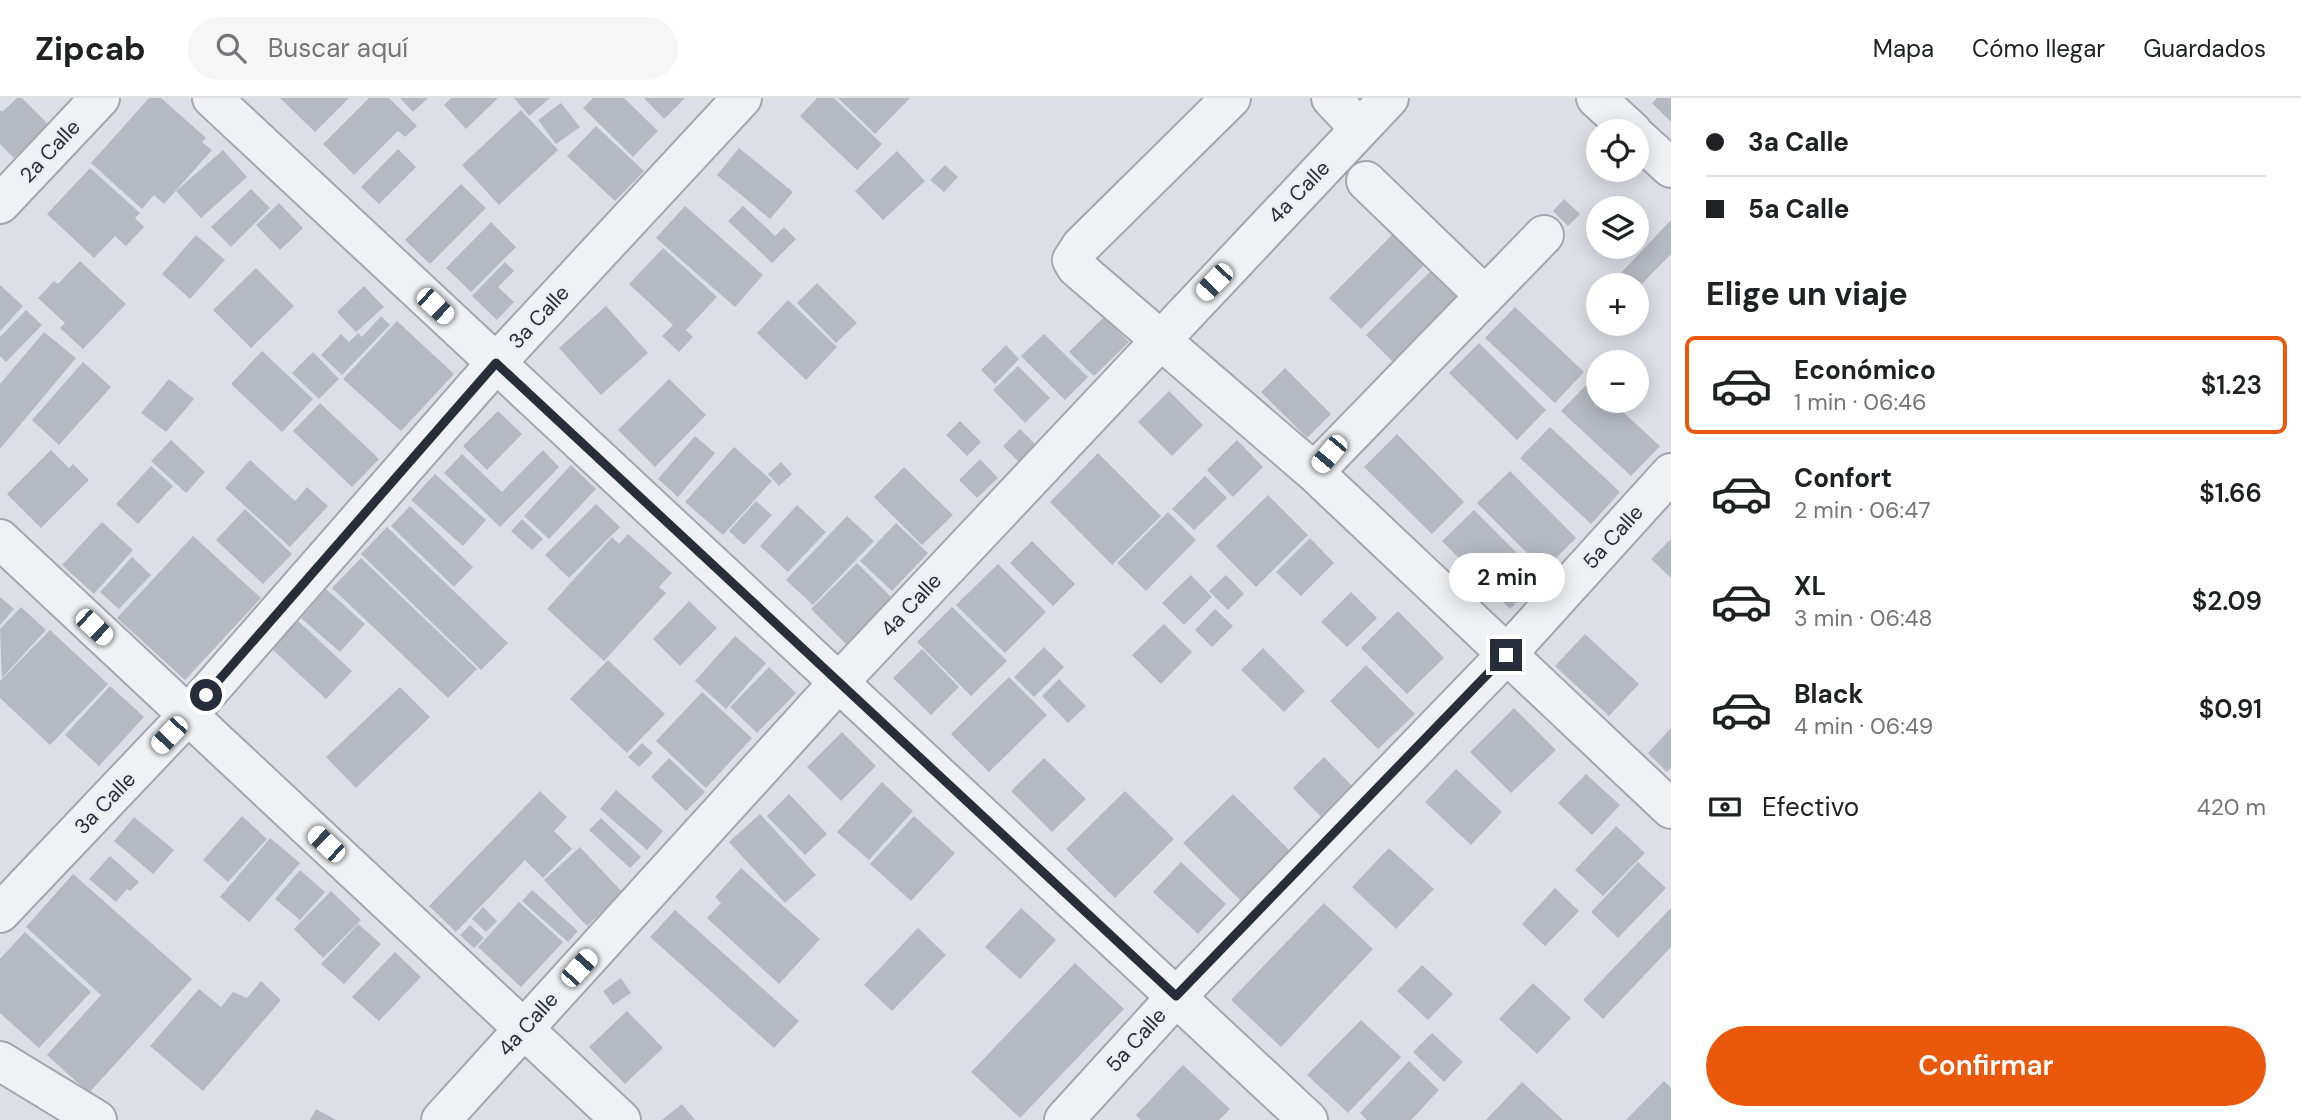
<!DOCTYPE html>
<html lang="es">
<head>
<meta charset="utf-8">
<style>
  body { margin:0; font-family:"DM Sans",sans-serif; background:#f6f6f6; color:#202124; height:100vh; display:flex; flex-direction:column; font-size:26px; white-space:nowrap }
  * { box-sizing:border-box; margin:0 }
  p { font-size:23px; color:#757577 }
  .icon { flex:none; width:38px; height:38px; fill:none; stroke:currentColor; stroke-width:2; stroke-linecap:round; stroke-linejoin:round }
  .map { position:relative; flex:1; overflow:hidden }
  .sheet { display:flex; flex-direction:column; background:#fff; width:630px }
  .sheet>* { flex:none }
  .banner { display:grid; align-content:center; height:154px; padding:0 35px; background:#fff }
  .buttons { position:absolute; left:1586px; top:21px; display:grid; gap:14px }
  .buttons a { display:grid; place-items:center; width:63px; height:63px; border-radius:50%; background:#fff; box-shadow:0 4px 18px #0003; font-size:35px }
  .end { position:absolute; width:32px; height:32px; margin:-16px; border:9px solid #272e3b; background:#fff; box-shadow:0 0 0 4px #fff }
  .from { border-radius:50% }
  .bubble { position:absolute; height:49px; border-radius:24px; background:#fff; box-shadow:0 4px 18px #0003; font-size:23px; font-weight:600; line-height:49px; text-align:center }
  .car { position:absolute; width:21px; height:42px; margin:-21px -10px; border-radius:9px; box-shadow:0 0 5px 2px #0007; background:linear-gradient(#fff 24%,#345 0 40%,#fff 0 76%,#345 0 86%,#fff 0) }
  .banner b { display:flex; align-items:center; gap:24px; height:66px; font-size:26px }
  .banner b+b { border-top:2px solid #e0e0e0 }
  .banner i { width:18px; height:18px; background:#202124 }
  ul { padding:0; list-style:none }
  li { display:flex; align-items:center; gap:21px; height:98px; margin:0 14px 10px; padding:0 21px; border:4px solid transparent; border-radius:10px }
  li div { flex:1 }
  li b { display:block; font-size:26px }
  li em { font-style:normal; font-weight:600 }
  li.selected { border-color:#ea580c }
  li>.icon { width:63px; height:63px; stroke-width:1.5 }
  h2 { padding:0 35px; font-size:32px; line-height:84px }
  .pay { display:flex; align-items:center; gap:18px; height:77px; padding:0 35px; font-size:26px }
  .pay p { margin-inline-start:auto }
  .action { display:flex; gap:14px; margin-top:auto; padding:14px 35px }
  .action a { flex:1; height:80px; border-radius:42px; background:#ea580c; color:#fff; font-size:28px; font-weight:600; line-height:80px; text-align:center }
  header { display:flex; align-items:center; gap:42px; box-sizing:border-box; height:98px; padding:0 35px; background:#fff; border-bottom:2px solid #e0e0e0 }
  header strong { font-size:33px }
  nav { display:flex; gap:38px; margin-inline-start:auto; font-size:24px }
  .search { width:490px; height:63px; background:#f6f6f6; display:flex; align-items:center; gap:18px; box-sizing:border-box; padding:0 24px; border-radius:38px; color:#757577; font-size:26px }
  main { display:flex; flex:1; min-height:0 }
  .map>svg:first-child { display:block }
  .building { fill:#b4b9c2 }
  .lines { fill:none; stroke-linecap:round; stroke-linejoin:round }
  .minor-casing { stroke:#a2a7af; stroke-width:42 }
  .minor { stroke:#eff1f4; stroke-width:38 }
  .route { stroke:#272e3b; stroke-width:9 }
  .labels { text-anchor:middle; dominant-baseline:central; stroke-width:5; stroke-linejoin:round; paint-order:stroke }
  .street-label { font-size:21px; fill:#272e3b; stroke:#ebeff4 }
</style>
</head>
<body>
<header>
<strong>Zipcab</strong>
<div class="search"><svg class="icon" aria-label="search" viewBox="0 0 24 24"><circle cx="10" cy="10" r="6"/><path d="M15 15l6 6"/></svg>Buscar aquí</div>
<nav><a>Mapa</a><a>Cómo llegar</a><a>Guardados</a></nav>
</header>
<main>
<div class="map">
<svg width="1671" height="1022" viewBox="0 0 1671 1022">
  <rect width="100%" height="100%" fill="#dce0e6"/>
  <path class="building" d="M17,0H22L49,27L14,60L0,46V12L2,14Z
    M149,0H161L206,40L202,44L212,52L164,106L154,97L142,111L91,65Z
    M280,0H349L315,34Z
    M369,0H389L417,28L405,39L398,33L354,77L323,46Z
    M400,0H428L413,14Z
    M451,0H498L466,31L444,7Z
    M514,0H550L529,18Z
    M593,0H624L658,33L633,59L583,10Z
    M644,0H685L664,21Z
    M817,0H834L882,46L857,72L800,18Z
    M838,0H910L875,36Z
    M1657,0H1671V24L1652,5Z
    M561,5L580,29L556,46L538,22Z
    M521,12L558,52L499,107L462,67Z
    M596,28L644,73L615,103L567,58Z
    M739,50L793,94L770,121L717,77Z
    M398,51L416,69L379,106L361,89Z
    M223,52L247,79L201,120L176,93Z
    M897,53L925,83L883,122L855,93Z
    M945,67L958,79L944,94L930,82Z
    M90,70L140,115L135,120L144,129L126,148L115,138L94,160L47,116Z
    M461,86L486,110L430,166L405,142Z
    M251,91L270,110L231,149L211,129Z
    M1564,101L1580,116L1568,128L1553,113Z
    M279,105L303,130L280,152L256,127Z
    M685,108L763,177L735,209L656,140Z
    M743,108L775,138L784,129L796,141L772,165L728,123Z
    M1671,122V156L1636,192V187L1620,176Z
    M491,124L516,149L471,194L446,170Z
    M1396,133L1427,164L1361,231L1329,200Z
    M196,137L225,162L190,201L162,176Z
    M663,150L717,199L686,232L693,239L679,254L662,238L673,227L629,186Z
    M80,163L126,206L83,251L60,230L65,225L38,200L54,183L58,186Z
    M505,164L514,173L498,189L514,204L497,222L472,198Z
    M256,170L294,208L251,250L213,212Z
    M1434,170L1464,200L1396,267L1366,237Z
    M817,185L857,225L836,245L797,205Z
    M0,187L23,208L0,233Z
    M364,188L384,209L356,234L337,214Z
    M788,202L837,249L806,282L757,235Z
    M606,208L648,255L601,297L559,250Z
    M1515,209L1584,274L1555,305L1485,240Z
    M26,212L42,227L6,264L0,258V239Z
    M381,218L390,227L342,277L321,257L341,236L349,244L358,235L362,239Z
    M1104,219L1129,244L1094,278L1069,254Z
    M397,223L454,276L401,333L343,281Z
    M44,234L76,260L0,351V286Z
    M1044,236L1088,279L1065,302L1021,258Z
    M1479,245L1546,312L1517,342L1449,275Z
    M1006,247L1019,261L995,286L981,272Z
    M262,253L313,301L282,334L231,286Z
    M313,254L339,281L319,301L292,275Z
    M83,264L111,289L59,347L32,322Z
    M1018,268L1050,300L1025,325L993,292Z
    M1285,270L1331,316L1307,340L1261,294Z
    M169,281L194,301L166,334L141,315Z
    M669,281L706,317L655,369L618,332Z
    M1590,283L1598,290V303H1611L1660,348L1631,378L1561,313Z
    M1169,293L1203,327L1172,358L1138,324Z
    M320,305L379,361L352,389L293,333Z
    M498,313L522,336L487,372L463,348Z
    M960,323L981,344L967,358L946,337Z
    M1550,329L1620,394L1591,426L1520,360Z
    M1020,331L1040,351L1023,368L1003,348Z
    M1397,336L1464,404L1432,436L1364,369Z
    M695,338L715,355L678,399L658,381Z
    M171,342L205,374L186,395L151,363Z
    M1237,342L1263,369L1233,399L1207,372Z
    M734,349L772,383L723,437L685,404Z
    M51,352L69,370L73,366L89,382L41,430L7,396Z
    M543,352L559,369L500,429L444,375L462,356L502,394Z
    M1098,355L1161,418L1112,467L1050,404Z
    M980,361L998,380L977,400L959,382Z
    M250,362L295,403L307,389L328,408L290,449L225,390Z
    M781,364L792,376L779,388L768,376Z
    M571,367L596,391L549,441L524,418Z
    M151,368L173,388L138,426L116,406Z
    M904,369L953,417L922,447L874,399Z
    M1510,373L1576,440L1544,472L1477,405Z
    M435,376L486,422L463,448L411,402Z
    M1205,378L1227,400L1194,432L1172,411Z
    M1268,397L1308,437L1256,489L1216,448Z
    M756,403L772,417L744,447L729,433Z
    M596,406L620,429L569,480L545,457Z
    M797,407L826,434L788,474L760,448Z
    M410,408L473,469L454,489L391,428Z
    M245,411L292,456L263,486L216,442Z
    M1474,412L1542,480L1510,511L1442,443Z
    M1168,414L1196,442L1146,493L1117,465Z
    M847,418L874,443L813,507L786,482Z
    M522,421L543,441L532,452L511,433Z
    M102,424L133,452L94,496L62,467Z
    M896,425L928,455L892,493L860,463Z
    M387,429L508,545L481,572L361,456Z
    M628,436L672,475L659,489L666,495L604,563L547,511L612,439L619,446Z
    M193,438L261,500L185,582L117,520Z
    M1310,440L1334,465L1301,498L1276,474Z
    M1671,441V480L1651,461Z
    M1032,443L1075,486L1053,508L1010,465Z
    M132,459L151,477L119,511L100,494Z
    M361,460L477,571L448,600L332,490Z
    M857,465L892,500L846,546L811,511Z
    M998,466L1046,514L1005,555L956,507Z
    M1191,477L1212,499L1184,527L1162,505Z
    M1226,477L1244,496L1228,512L1209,493Z
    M326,491L365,526L340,554L301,520Z
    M1351,494L1377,520L1347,549L1321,524Z
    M0,499L14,511L0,527Z
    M689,503L717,530L680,568L653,541Z
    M21,509L46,532L2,580L0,531Z
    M952,509L1007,563L971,598L917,544Z
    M1215,511L1233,528L1212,549L1195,532Z
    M1398,513L1444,560L1407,596L1361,550Z
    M298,523L352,573L326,601L272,551Z
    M1164,526L1192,554L1161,586L1132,557Z
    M50,532L108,586L50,647L0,600V583Z
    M1585,536L1639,586L1609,618L1555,568Z
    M735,538L766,565L726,611L695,583Z
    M1044,549L1064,569L1034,599L1014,579Z
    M1263,550L1305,593L1284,614L1241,572Z
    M922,551L959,589L931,617L893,580Z
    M608,562L665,616L627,655L570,601Z
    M1366,567L1415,616L1378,651L1330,603Z
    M769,569L796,595L757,635L730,609Z
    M1009,579L1047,617L989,674L951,636Z
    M1059,581L1086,608L1068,625L1042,598Z
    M110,588L144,619L99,668L65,637Z
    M400,589L430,619L356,690L326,659Z
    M702,594L752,640L706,690L656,643Z
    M1514,610L1556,652L1511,695L1470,654Z
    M1671,630V670L1667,674L1648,655Z
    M842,634L876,668L841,703L807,669Z
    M642,645L653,655L639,669L628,659Z
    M1324,659L1353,689L1322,720L1293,690Z
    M669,660L705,694L686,713L651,679Z
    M1044,660L1086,701L1052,734L1011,693Z
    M1456,671L1502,714L1471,747L1425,704Z
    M1586,676L1620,707L1592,737L1558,705Z
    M882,684L913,713L869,762L837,734Z
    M616,692L663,733L647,752L600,711Z
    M540,693L567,719L554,733L572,751L543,780L525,762L456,834L429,808Z
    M1125,693L1174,741L1115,800L1066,751Z
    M789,696L827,736L805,757L767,718Z
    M1233,696L1294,757L1244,806L1183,745Z
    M760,716L816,777L785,805L729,744Z
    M242,718L267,741L228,784L203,762Z
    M914,718L955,755L911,803L870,766Z
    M134,719L174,752L153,776L114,743Z
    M601,720L641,759L630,770L589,732Z
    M1616,728L1645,755L1603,798L1575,772Z
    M270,740L300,765L249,824L220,799Z
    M580,749L623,795L587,828L544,782Z
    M1389,750L1434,791L1396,831L1352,789Z
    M110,758L139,784L130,793L127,791L116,804L89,781Z
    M1181,764L1226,806L1198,836L1153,794Z
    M1638,764L1666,790L1618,840L1591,814Z
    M741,770L820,841L779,886L707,820L721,805L715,799Z
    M300,772L325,794L300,822L275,801Z
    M73,776L192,881L89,995L47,957L101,897L26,829Z
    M1555,790L1579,813L1545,848L1522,826Z
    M532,792L578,833L568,844L522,803Z
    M331,793L361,822L323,860L294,831Z
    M519,804L563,844L521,889L478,849Z
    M1324,805L1373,851L1281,949L1231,902Z
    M483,809L497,823L486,834L472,821Z
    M1021,810L1056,842L1020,881L985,849Z
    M1671,810V849L1603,921L1583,902Z
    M675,812L799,923L774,950L650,839Z
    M358,826L381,846L344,886L321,866Z
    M470,827L484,840L474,850L460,837Z
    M918,830L946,857L892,913L864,887Z
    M25,834L91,894L39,950L0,915V861Z
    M395,854L421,879L379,923L352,899Z
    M1075,865L1124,911L1020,1020L971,974Z
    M1422,867L1453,896L1428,922L1397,893Z
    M621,880L631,895L613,907L603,893Z
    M261,883L281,902L203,993L150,948L199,891L221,909L233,894L247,900Z
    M1533,885L1571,920L1537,956L1499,921Z
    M627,913L663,950L625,986L589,949Z
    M1361,922L1401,959L1348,1015L1307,977Z
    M1432,935L1463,964L1444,984L1413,954Z
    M1409,963L1439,992L1411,1022H1367L1360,1015Z
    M1183,967L1230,1011L1219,1022H1141L1136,1017Z
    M1664,983L1671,990V1022H1626Z
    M1522,984L1563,1022H1486Z
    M682,1006L695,1022H662Z
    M316,1011L336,1022H310Z"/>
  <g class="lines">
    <g class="minor-casing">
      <path id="minor" d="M212,0L1308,1022
        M1231,0L1081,148L1072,162L1076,169L1314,374L1671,711
        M1331,0L1360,31
        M1596,0L1632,33
        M1636,38L1671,70
        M1366,83L1485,198
        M0,106L100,0
        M1314,374L1544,137
        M0,441L621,1022
        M0,815L188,617L496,265L742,0
        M0,963L97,1022
        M441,1022L839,584L1389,0
        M1064,1022L1176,899L1506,557L1671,375"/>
    </g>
    <use href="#minor" class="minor"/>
  </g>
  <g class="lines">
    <path class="route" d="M206,597L496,265L1176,898L1506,557"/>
  </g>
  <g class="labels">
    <g class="street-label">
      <text transform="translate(50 53) rotate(-47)">2a Calle</text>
      <text transform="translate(1299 94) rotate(-46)">4a Calle</text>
      <text transform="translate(539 219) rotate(-47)">3a Calle</text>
      <text transform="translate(1613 439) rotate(-48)">5a Calle</text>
      <text transform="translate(911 507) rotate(-47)">4a Calle</text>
      <text transform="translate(105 705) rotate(-46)">3a Calle</text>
      <text transform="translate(528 926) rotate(-48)">4a Calle</text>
      <text transform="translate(1136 942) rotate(-48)">5a Calle</text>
    </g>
  </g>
</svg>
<div class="buttons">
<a><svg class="icon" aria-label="locate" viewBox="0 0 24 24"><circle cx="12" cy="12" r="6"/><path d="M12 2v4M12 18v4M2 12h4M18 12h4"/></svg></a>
<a><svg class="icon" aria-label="layers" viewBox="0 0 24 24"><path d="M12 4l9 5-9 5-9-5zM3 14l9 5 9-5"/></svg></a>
<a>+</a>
<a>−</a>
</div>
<i class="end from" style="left:206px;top:597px"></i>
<i class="end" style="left:1506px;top:557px"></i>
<div class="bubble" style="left:1449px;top:455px;width:116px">2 min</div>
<i class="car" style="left:1214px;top:184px;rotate:224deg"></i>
<i class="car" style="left:435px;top:208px;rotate:133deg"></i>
<i class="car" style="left:1329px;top:356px;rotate:220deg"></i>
<i class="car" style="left:94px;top:529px;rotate:133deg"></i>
<i class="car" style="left:169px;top:637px;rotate:223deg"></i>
<i class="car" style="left:326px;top:746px;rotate:313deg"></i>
<i class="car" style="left:579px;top:870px;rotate:42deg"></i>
</div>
<section class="sheet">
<div class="banner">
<b><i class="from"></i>3a Calle</b>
<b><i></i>5a Calle</b>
</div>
<h2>Elige un viaje</h2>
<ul>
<li class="selected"><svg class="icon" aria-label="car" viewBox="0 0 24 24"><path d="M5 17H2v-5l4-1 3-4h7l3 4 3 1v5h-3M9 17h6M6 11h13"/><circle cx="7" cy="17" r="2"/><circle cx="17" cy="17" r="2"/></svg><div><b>Económico</b><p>1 min · 06:46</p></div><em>$1.23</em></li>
<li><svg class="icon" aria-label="car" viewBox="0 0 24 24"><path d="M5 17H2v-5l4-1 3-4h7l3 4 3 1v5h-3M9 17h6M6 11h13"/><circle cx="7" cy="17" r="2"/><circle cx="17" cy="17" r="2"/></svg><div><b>Confort</b><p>2 min · 06:47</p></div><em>$1.66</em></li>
<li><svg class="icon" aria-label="car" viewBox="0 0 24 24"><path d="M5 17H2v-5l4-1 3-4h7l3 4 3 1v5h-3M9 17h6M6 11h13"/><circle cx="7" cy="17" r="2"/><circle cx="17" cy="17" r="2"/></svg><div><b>XL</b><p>3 min · 06:48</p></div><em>$2.09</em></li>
<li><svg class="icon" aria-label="car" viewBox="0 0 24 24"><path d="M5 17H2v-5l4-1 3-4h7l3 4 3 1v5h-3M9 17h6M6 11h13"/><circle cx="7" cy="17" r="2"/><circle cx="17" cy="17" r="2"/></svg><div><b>Black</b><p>4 min · 06:49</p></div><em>$0.91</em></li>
</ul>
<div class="pay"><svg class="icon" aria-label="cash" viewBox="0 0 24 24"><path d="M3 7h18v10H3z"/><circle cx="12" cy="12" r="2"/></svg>Efectivo<p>420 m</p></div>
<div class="action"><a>Confirmar</a></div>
</section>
</main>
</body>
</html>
